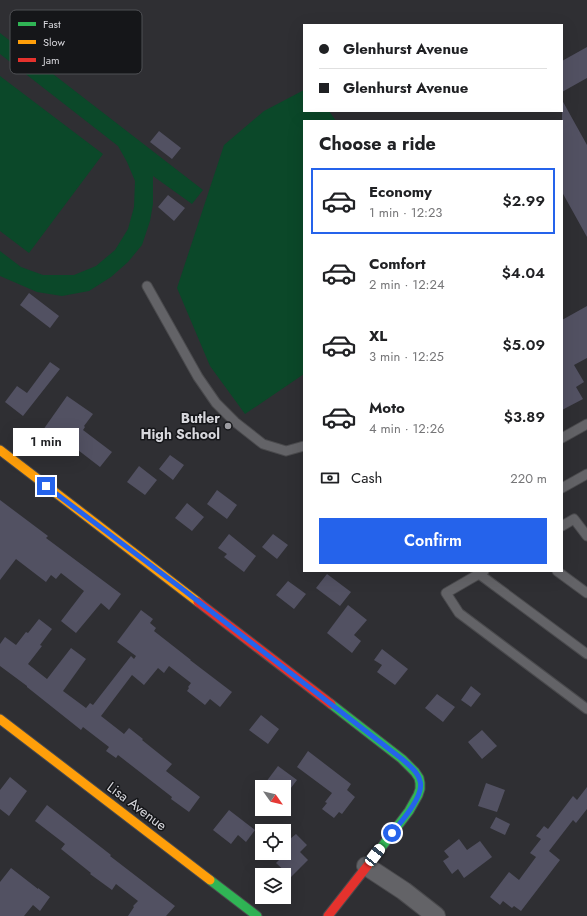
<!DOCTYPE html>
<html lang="en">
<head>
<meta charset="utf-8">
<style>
  body { margin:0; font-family:Jost,sans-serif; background:#f2f2f2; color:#202124; height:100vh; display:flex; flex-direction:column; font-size:15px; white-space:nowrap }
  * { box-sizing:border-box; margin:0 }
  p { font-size:13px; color:#757577 }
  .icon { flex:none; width:22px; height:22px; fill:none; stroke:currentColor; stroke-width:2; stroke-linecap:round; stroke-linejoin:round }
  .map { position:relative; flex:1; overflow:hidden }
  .panel { position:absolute; left:303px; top:120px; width:260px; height:452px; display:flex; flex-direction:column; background:#fff; border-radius:0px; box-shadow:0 4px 16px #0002 }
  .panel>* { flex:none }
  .banner { position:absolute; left:303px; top:24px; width:260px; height:88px; border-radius:0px; box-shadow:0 4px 16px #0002; display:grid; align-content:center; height:88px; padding:0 16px; background:#fff }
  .needle { width:26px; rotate:124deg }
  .buttons { position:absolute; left:255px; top:780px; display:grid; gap:8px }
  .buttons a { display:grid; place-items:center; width:36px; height:36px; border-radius:0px; background:#fff; box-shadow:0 4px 16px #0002; font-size:20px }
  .end { position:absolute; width:18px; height:18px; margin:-9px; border:5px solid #2563eb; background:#fff; box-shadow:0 0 0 2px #fff }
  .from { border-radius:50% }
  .bubble { position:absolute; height:28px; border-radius:0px; background:#fff; box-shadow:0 4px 16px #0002; font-size:13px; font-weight:600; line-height:28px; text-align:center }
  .car { position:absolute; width:12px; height:24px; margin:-12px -6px; border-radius:5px; box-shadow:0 0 3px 1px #0007; background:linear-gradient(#fff 24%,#345 0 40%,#fff 0 76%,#345 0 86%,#fff 0) }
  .banner b { display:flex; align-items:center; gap:14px; height:38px; font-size:15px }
  .banner b+b { border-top:1px solid #e0e0e0 }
  .banner i { width:10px; height:10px; background:#202124 }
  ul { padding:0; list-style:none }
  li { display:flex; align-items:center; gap:12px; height:66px; margin:0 8px 6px; padding:0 8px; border:2px solid transparent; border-radius:0px }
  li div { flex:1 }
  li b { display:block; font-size:15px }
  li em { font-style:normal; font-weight:600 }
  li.current { border-color:#2563eb }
  li>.icon { width:36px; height:36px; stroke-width:1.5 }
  h2 { padding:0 16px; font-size:18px; line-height:48px }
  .pay { display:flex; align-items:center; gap:10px; height:44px; padding:0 16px; font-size:15px }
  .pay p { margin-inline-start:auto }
  .primary-button { display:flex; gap:8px; margin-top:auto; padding:8px 16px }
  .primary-button a { flex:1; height:46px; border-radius:0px; background:#2563eb; color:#fff; font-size:16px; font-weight:600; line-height:46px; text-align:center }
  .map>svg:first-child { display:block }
  .green { fill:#0b4829 }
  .building { fill:#525162 }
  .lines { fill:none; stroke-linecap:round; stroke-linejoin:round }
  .lane-casing { stroke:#4a4a4d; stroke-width:11 }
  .street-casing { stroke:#4a4a4d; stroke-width:20 }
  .fast-casing { stroke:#4a4a4d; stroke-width:11 }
  .slow-casing { stroke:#4a4a4d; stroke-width:11 }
  .jam-casing { stroke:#4a4a4d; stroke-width:11 }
  .lane { stroke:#636367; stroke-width:9 }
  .street { stroke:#636367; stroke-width:18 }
  .fast { stroke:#30b455; stroke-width:9 }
  .slow { stroke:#ff9f0a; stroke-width:9 }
  .jam { stroke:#e5322d; stroke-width:9 }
  .route { stroke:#2563eb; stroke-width:5 }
  .poi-dot { fill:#9c9ca1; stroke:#151619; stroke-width:1.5 }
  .labels { text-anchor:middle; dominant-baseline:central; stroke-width:3; stroke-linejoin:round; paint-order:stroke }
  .poi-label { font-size:14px; font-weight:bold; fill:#d7d7dc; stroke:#151619; text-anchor:end }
  .street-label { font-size:14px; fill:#d7d7dc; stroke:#151619 }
  .key { fill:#151619; stroke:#4f5054; stroke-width:1 }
  .key-label { font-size:11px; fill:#d7d7dc }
</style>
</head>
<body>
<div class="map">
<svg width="587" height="916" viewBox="0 0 587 916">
  <rect width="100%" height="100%" fill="#2f2f33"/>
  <path class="green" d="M0,33L203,190L192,204L153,176V204L150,221L142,245L128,262L111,277L89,291L62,296L37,292L0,276V251L21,267L43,275H74L96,266L115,250L128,229L134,207L135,181L127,162L118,146L0,54Z
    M0,76L103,154L29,253L0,231Z
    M304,90V111H329L336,121H304V374L245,414L210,366L177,288L224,145L264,111Z"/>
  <path class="building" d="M587,47V78L562,92V61Z
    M562,100L587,145V237L562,192Z
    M159,131L181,148L172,159L150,142Z
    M168,195L185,208L174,221L158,207Z
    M29,293L59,316L50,328L20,305Z
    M587,306V358L574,365L584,382L576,387L583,399L562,410V320Z
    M50,362L60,369L23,416L5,402L17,386L27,393Z
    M67,396L93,414L84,426L85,427L83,430L112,452L100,467L65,440L61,444L60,443L58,447L47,439L50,435L43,430Z
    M170,455L184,465L173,480L159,469Z
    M139,466L157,480L145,495L127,482Z
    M217,490L237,505L227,519L207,504Z
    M0,500L48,536L46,538L121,594L109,610L101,603L76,633L61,621L84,591L61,573L56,579L51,575L46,582L16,559L0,580Z
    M187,503L204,517L192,531L175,518Z
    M229,534L256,556L244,572L224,557L227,554L218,548Z
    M273,534L288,545L277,559L262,547Z
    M327,574L351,592L340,606L316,588Z
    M288,581L306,594L294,609L276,595Z
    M348,605L367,620L354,635L361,641L352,653L327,633Z
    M141,610L153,619L150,623L156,628L154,631L191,660H190L232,692L220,707L210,699L205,705L187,691L189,688L188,687L191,683L169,666L164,673L158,668L144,685L132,675L101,716L124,734L129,728L143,739L142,740L172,764L166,771L200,797L189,812L171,799L172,797L118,755L116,758L106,751L109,747L83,727L81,730L27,687V686L0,666V644L5,637L16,645L26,632L28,633L39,619L52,629L40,645L42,646L28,664L47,679L71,648L86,659L63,691L86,708L90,703L93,705L131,656L134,659L136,656L117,642Z
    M382,649L408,669L395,685L377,672L382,665L374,660Z
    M471,686L481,694L471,707L461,700Z
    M437,694L455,707L443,722L425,708Z
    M261,715L279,729L268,744L249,730Z
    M482,730L497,746L482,759L468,742Z
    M308,751L351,784L347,790L355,797L342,814L339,812L334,818L322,809L327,803L325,802L332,793L297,767Z
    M278,766L297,780L284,797V787H273L266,782Z
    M10,777L27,791L9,816L0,809V790Z
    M486,783L505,790L497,812L478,806Z
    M587,787V809L576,823L573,820L549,851L560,860L521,911L514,906L512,908L503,901L500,905L490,897L509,872L519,880L536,857L530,853L541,839L536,836L544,826L548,829L573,796L577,800Z
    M47,805L111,855L110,856L175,906L166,916H128L134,907L133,906L138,901L116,884L112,890L90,874L91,873L61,849L65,844L35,821Z
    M229,810L255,830L246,842L238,835L231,844L213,830Z
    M496,817L510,824L505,835L490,828Z
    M296,834L307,845L300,852L308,860L291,877L276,863L284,855V844Z
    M459,839L467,850L480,841L492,857L464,878L458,869L452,874L443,861L449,857L444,851Z
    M11,868L38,889V888L50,897L40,911L33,905L24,916H0V882Z"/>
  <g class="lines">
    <g class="lane-casing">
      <path id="lane" d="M147,286L198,377L216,403L235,422L263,444L286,451L304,446
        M562,438L587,424
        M562,488L587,474
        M562,526L574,519L587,536
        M484,571L446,593L459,613L587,709
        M557,571L587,593
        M479,574L587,654"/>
    </g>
    <g class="street-casing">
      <path id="street" d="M366,866L404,891L436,916"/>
    </g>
    <g class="fast-casing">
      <path id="fast" d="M331,704L402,759L415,772L419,778L420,783V789L418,795L409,811L368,865
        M210,880L257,916"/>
    </g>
    <g class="slow-casing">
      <path id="slow" d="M0,450L198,602
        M0,719L210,880"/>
    </g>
    <g class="jam-casing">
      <path id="jam" d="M198,602L331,704
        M328,916L368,865"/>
    </g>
    <use href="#lane" class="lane"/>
    <use href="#street" class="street"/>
    <use href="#fast" class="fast"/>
    <use href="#slow" class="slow"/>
    <use href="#jam" class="jam"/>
  </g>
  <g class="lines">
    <path class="route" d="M46,486L177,585L402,759C409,765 418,772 420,781C425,795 401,822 392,833"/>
  </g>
  <circle class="poi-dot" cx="228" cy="426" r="4"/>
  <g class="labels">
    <g class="poi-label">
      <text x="220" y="418">Butler<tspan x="220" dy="16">High School</tspan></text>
    </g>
    <g class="street-label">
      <text transform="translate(137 806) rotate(37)">Lisa Avenue</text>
    </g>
  </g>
  <rect x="10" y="10" width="132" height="64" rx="6" class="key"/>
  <rect x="18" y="22" width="18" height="4" fill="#30b455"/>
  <rect x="18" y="40" width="18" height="4" fill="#ff9f0a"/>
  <rect x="18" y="58" width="18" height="4" fill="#e5322d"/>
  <g class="key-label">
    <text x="43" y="28">Fast</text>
    <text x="43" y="46">Slow</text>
    <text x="43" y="64">Jam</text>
  </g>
</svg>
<div class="buttons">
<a><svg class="needle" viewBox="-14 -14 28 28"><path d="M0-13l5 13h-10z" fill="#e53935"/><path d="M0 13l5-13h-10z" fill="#757577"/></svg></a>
<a><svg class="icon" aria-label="locate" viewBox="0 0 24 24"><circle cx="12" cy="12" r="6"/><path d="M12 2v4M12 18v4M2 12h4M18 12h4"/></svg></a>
<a><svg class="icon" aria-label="layers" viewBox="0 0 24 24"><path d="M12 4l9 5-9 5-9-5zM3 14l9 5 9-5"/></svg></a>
</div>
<i class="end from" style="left:392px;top:833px"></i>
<i class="end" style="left:46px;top:486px"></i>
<div class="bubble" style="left:13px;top:428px;width:66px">1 min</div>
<i class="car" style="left:375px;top:855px;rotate:38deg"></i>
<div class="banner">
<b><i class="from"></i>Glenhurst Avenue</b>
<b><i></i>Glenhurst Avenue</b>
</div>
<section class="panel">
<h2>Choose a ride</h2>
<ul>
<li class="current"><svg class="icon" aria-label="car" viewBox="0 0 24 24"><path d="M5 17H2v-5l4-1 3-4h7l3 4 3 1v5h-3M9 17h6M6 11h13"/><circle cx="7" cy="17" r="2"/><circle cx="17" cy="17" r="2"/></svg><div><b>Economy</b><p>1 min · 12:23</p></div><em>$2.99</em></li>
<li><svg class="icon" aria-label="car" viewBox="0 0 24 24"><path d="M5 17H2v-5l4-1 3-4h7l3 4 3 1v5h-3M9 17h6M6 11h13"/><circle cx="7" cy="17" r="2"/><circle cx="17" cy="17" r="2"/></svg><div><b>Comfort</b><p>2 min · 12:24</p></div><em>$4.04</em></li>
<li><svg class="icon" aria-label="car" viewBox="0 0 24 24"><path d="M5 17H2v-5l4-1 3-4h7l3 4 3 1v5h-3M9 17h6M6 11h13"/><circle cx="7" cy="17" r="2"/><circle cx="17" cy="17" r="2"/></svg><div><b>XL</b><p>3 min · 12:25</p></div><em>$5.09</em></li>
<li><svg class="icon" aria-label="car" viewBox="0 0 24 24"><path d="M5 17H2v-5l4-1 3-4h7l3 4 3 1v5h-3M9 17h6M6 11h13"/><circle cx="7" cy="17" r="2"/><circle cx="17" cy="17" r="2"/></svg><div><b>Moto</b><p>4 min · 12:26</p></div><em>$3.89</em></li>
</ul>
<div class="pay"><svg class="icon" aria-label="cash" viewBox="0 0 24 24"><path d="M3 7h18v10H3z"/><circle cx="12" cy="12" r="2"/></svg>Cash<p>220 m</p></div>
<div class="primary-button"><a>Confirm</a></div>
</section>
</div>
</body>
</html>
